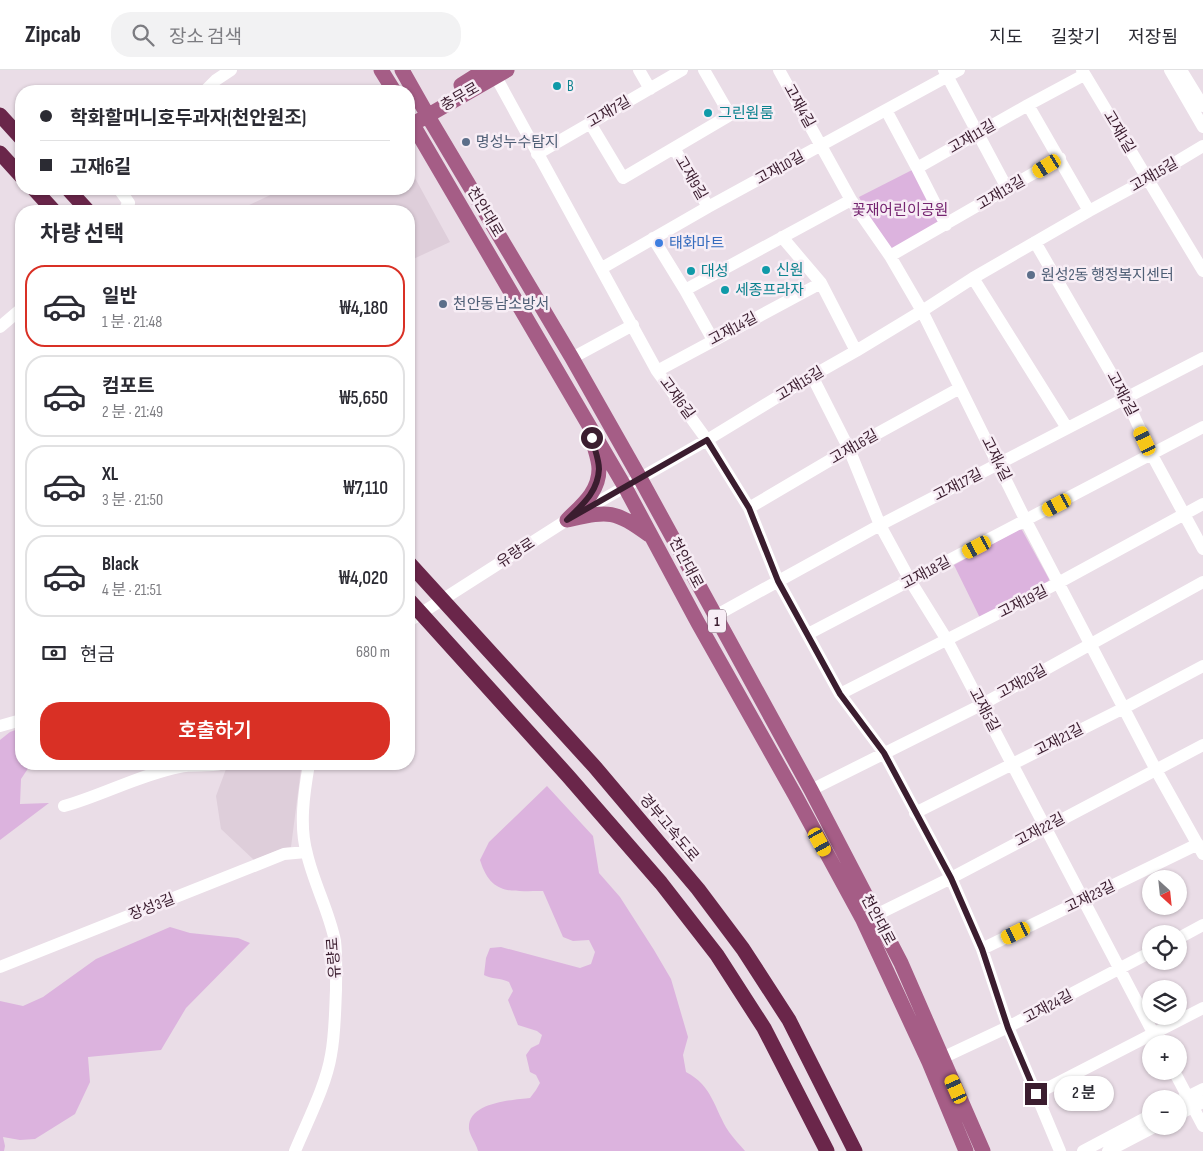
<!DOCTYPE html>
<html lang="ko">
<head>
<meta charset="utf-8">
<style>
  body { margin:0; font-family:"Sofia Sans Condensed","Noto Sans KR",sans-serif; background:#f2f2f3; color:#2b2b33; height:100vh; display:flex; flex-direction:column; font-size:19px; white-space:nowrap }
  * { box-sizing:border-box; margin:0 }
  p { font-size:16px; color:#7c7c81 }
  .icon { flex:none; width:28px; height:28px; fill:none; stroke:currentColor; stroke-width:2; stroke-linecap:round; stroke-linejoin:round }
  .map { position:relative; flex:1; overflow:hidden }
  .sheet { position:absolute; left:15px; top:135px; width:400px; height:565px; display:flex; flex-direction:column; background:#fff; border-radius:20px; box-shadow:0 1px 4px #0004 }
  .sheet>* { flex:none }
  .hud { position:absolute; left:15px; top:15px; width:400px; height:110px; border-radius:20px; box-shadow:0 1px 4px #0004; display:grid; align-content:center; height:110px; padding:0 25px; background:#fff }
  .needle { width:32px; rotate:153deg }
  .controls { position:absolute; left:1142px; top:800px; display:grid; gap:10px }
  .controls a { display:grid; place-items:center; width:45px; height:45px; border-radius:50%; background:#fff; box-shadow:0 1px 4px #0004; font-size:25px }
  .end { position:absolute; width:22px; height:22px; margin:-11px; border:6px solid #3b1d2f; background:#fff; box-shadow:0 0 0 2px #fff }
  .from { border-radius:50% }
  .bubble { position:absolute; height:35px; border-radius:18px; background:#fff; box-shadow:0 1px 4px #0004; font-size:16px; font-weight:600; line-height:35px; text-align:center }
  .car { position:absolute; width:15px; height:30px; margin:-15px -8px; border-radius:6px; box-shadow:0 0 4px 1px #0007; background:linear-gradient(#f5c518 24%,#345 0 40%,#f5c518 0 76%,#345 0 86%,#f5c518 0) }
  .hud b { display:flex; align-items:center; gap:18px; height:48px; font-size:19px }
  .hud b+b { border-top:1px solid #e1e1e2 }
  .hud i { width:12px; height:12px; background:#2b2b33 }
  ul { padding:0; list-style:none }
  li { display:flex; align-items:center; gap:15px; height:82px; margin:0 10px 8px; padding:0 15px; border:2px solid #e1e1e2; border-radius:20px }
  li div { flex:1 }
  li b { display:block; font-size:19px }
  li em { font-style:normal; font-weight:600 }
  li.on { border-color:#d93025 }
  li>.icon { width:45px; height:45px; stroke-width:1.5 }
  h2 { padding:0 25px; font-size:22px; line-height:60px }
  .pay { display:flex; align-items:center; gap:12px; height:55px; padding:0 25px; font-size:19px }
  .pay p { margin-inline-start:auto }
  .action { display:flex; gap:10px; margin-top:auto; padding:10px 25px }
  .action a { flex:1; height:58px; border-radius:20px; background:#d93025; color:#fff; font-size:20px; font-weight:600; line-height:58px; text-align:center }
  header { display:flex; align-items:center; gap:30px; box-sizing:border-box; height:70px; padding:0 25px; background:#fff; border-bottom:1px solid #e1e1e2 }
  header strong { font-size:24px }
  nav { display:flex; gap:28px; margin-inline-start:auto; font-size:18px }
  .search { width:350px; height:45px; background:#f2f2f3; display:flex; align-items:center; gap:12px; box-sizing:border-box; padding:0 18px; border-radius:20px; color:#7c7c81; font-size:19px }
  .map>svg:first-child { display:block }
  .built { fill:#deceda }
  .green { fill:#dcb3de }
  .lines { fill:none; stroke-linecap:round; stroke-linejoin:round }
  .minor { stroke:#fff; stroke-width:12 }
  .major { stroke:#a55d86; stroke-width:15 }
  .highway { stroke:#6a264a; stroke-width:15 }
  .route { stroke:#3b1d2f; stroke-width:6 }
  .culture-dot { fill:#0f9aa8; stroke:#f7edf5; stroke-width:2 }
  .service-dot { fill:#5c6f8a; stroke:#f7edf5; stroke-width:2 }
  .shop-dot { fill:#3f7fe0; stroke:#f7edf5; stroke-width:2 }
  .labels { text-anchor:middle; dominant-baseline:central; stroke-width:5; stroke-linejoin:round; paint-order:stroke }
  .shield { fill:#f7edf5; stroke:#735b6a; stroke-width:1 }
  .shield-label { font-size:14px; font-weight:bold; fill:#3b1d2f }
  .culture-label { font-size:15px; fill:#0d838f; stroke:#f7edf5; text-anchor:start }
  .street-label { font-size:15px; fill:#3b1d2f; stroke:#f7edf5 }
  .service-label { font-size:15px; fill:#4e5e75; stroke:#f7edf5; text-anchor:start }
  .park-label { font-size:15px; fill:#752470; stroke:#f7edf5 }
  .shop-label { font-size:15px; fill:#366cbe; stroke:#f7edf5; text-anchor:start }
</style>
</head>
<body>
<header>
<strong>Zipcab</strong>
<div class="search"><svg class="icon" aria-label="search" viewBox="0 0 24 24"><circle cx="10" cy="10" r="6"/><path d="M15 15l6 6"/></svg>장소 검색</div>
<nav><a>지도</a><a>길찾기</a><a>저장됨</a></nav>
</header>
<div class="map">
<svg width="1203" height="1081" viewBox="0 0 1203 1081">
  <rect width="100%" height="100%" fill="#eadde7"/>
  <path class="built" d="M409,97L450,172L409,191V141H242L241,139L283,119H409Z
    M246,694H270L301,699L291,777L283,778L254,790L221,759L216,726L226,699Z"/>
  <path class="green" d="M914,99L939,154L893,179L885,177L859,127Z
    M1018,460H1022L1049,509L1048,515L981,550L954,495Z
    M21,658V694H31L21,709L20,734L49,733L0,770V670L10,662Z
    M547,716L593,766L599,803L620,827L654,880L671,909L688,967L683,985L686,1002C713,1016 714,1039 729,1062C734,1069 740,1075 745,1081H478C476,1073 470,1066 469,1059C467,1032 513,1030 530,1028L536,1020L540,1013L536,1005L530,1002L526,985L531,978L539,974L542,965L537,961L518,955L508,930L513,921L509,912C501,908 491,909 484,905L486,888L490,878L501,877L580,898L591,894L595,882L589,870L573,871L563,867L543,821C511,821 491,826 480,790L489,772Z
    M170,857L190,863L238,868L250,873L186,938L161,980L88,987L90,1012L75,1044L35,1069L20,1070L3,1067L5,1076L4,1081H0V931L23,936L43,927L96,889Z"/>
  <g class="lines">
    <path class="minor" d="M639,0L650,19
      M779,0L851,130L890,186L922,241L1026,451L1156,700L1203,784
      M944,0L1008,120
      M1082,0L1203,201
      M1170,0L1203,57
      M1181,0L1203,36
      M496,7L657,301L707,370L749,438L778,511L840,624L884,683L951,808L982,879L1008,957L1060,1081
      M205,21L216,10L231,0
      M1028,35L1089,141
      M886,40L917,98L946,155
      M590,53L623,108L730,45L704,0
      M674,78L708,137
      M537,84L682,0
      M917,98L1028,35L1084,5
      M119,119L129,133L126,137
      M782,167L821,213L856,281
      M653,168L685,220L713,270
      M1035,172L1126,329L1152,385L1203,479
      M890,186L1060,88
      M602,198L708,137L959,0
      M973,208L1067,358
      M685,220L851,130
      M0,257L21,239
      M572,288L633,255
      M657,301L821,213
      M812,306L849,379L880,455L911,512L947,570L1159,974
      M749,438L849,379L960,318
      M715,546L880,455L1203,288
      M409,551L567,450L707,370L812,306L856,281L922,241L973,208L1089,141L1148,109L1203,76
      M808,564L1203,357
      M840,624L1058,513L1203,434
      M0,656L21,650
      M811,720L981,635L1203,512
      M64,736C103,725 139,705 179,697C193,694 208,697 221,694
      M915,743L1124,638L1203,596
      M876,845L951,808L1203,675
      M1179,868L1203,855
      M982,879L1198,774
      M0,897L284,784L306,782
      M942,988L1008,957L1151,882
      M1174,1001L1203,1056
      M1036,1024L1203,938
      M1179,1031L1203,1019
      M1179,1044L1203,1032
      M295,1081C307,1052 326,1016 331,985C335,964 335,942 336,920C336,905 337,887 335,871C329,841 314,814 307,784C299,756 304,723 309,694
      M1083,1081L1151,1045
      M1108,1081L1156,1056"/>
    <path class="major" d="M381,0L394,21
      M402,0L432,53L572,288L640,408L811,720L901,893L983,1081
      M461,15L485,0
      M409,48L625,417L698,553L795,725L863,850L929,992L966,1081
      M420,50L507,0
      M567,450C582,435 599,422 599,399C599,390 595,380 593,372
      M567,450C609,441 613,439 649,465"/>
    <path class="highway" d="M0,45L21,68
      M0,83L21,106
      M34,119L54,141
      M68,119L88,141
      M409,493L594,696L698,819L743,879L789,950L855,1081
      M409,530L568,706L661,813L717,885L764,958L827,1081"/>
  </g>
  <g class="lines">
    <path class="route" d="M592,368C594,378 599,389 599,399C598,422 582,435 567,450L707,370L749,438L778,511L840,624L884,683L951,808L982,879L1008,958L1036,1024"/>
  </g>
  <g class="culture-dot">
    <circle cx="557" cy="16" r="5"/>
    <circle cx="708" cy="43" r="5"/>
    <circle cx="766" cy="200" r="5"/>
    <circle cx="691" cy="201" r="5"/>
    <circle cx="725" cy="220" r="5"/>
  </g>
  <g class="service-dot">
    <circle cx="466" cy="72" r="5"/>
    <circle cx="1031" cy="205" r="5"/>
    <circle cx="443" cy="234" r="5"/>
  </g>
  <circle class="shop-dot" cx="659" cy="173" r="5"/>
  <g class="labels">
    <rect class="shield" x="708" y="539.5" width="18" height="23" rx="4"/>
    <g class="shield-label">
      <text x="717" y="551">1</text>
    </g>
    <g class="culture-label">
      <text x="567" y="16">B</text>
      <text x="718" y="43">그린원룸</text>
      <text x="776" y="200">신원</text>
      <text x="701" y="201">대성</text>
      <text x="735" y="220">세종프라자</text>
    </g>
    <g class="street-label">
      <text transform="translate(460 27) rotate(-30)">충무로</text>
      <text transform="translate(799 36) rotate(61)">고재4길</text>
      <text transform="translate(609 42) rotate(-30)">고재7길</text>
      <text transform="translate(1119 62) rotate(59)">고재1길</text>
      <text transform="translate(972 67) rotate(-30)">고재11길</text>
      <text transform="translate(780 98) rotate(-29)">고재10길</text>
      <text transform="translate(1154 105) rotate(-30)">고재15길</text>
      <text transform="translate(691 108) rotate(60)">고재9길</text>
      <text transform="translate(1001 123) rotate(-30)">고재13길</text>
      <text transform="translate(485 142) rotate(59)">천안대로</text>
      <text transform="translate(733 259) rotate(-28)">고재14길</text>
      <text transform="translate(800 314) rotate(-31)">고재15길</text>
      <text transform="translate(1122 324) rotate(62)">고재2길</text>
      <text transform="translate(677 328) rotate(54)">고재6길</text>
      <text transform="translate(854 377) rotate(-30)">고재16길</text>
      <text transform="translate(996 389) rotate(63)">고재4길</text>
      <text transform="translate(958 415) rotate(-27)">고재17길</text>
      <text transform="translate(516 483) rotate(-33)">유량로</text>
      <text transform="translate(686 493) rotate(62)">천안대로</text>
      <text transform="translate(926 503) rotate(-28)">고재18길</text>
      <text transform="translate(1023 532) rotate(-27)">고재19길</text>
      <text transform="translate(1022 612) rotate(-29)">고재20길</text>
      <text transform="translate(984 640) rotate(62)">고재5길</text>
      <text transform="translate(1059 670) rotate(-27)">고재21길</text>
      <text transform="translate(669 758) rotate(50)">경부고속도로</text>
      <text transform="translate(1040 760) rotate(-28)">고재22길</text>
      <text transform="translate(1090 827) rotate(-26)">고재23길</text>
      <text transform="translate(152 837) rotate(-22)">장성3길</text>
      <text transform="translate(878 850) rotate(62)">천안대로</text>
      <text transform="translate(334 888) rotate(-94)">유량로</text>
      <text transform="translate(1048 937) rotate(-28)">고재24길</text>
    </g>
    <g class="service-label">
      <text x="476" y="72">명성누수탐지</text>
      <text x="1041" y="205">원성2동 행정복지센터</text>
      <text x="453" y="234">천안동남소방서</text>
    </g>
    <g class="park-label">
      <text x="900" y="140">꽃재어린이공원</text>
    </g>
    <g class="shop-label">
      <text x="669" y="173">태화마트</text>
    </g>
  </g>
</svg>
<div class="controls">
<a><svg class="needle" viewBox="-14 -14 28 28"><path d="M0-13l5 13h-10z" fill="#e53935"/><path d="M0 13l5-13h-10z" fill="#7c7c81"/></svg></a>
<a><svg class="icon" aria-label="locate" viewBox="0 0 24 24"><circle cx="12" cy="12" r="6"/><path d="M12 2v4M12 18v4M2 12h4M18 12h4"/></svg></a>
<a><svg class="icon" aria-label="layers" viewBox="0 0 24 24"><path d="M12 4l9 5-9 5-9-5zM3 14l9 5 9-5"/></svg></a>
<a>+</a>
<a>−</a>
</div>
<i class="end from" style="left:592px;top:368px"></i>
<i class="end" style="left:1036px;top:1024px"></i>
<div class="bubble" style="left:1054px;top:1006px;width:60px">2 분</div>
<i class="car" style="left:1047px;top:96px;rotate:239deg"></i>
<i class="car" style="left:1145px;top:371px;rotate:335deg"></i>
<i class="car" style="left:1057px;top:435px;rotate:242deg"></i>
<i class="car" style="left:977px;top:477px;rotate:242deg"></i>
<i class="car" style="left:820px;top:772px;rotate:151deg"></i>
<i class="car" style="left:1016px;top:863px;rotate:244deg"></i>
<i class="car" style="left:956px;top:1019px;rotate:336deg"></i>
<div class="hud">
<b><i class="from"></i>학화할머니호두과자(천안원조)</b>
<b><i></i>고재6길</b>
</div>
<section class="sheet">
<h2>차량 선택</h2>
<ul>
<li class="on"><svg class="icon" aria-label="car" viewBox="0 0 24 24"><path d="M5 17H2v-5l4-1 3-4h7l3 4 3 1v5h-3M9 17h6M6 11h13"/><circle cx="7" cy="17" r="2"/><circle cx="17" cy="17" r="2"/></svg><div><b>일반</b><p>1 분 · 21:48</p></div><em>₩4,180</em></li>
<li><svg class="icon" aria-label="car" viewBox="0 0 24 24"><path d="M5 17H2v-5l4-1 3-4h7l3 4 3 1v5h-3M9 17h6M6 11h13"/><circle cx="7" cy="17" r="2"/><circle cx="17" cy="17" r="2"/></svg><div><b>컴포트</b><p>2 분 · 21:49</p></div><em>₩5,650</em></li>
<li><svg class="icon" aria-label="car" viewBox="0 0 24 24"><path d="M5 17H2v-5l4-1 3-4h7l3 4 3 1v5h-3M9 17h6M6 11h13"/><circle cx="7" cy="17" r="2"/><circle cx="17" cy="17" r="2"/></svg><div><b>XL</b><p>3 분 · 21:50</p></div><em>₩7,110</em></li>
<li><svg class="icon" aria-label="car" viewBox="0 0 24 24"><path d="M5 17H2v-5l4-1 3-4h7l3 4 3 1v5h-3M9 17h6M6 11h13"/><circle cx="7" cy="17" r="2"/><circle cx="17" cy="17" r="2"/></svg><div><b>Black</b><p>4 분 · 21:51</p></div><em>₩4,020</em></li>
</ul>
<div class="pay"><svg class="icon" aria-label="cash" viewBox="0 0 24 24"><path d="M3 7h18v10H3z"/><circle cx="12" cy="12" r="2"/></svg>현금<p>680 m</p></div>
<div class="action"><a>호출하기</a></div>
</section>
</div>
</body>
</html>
